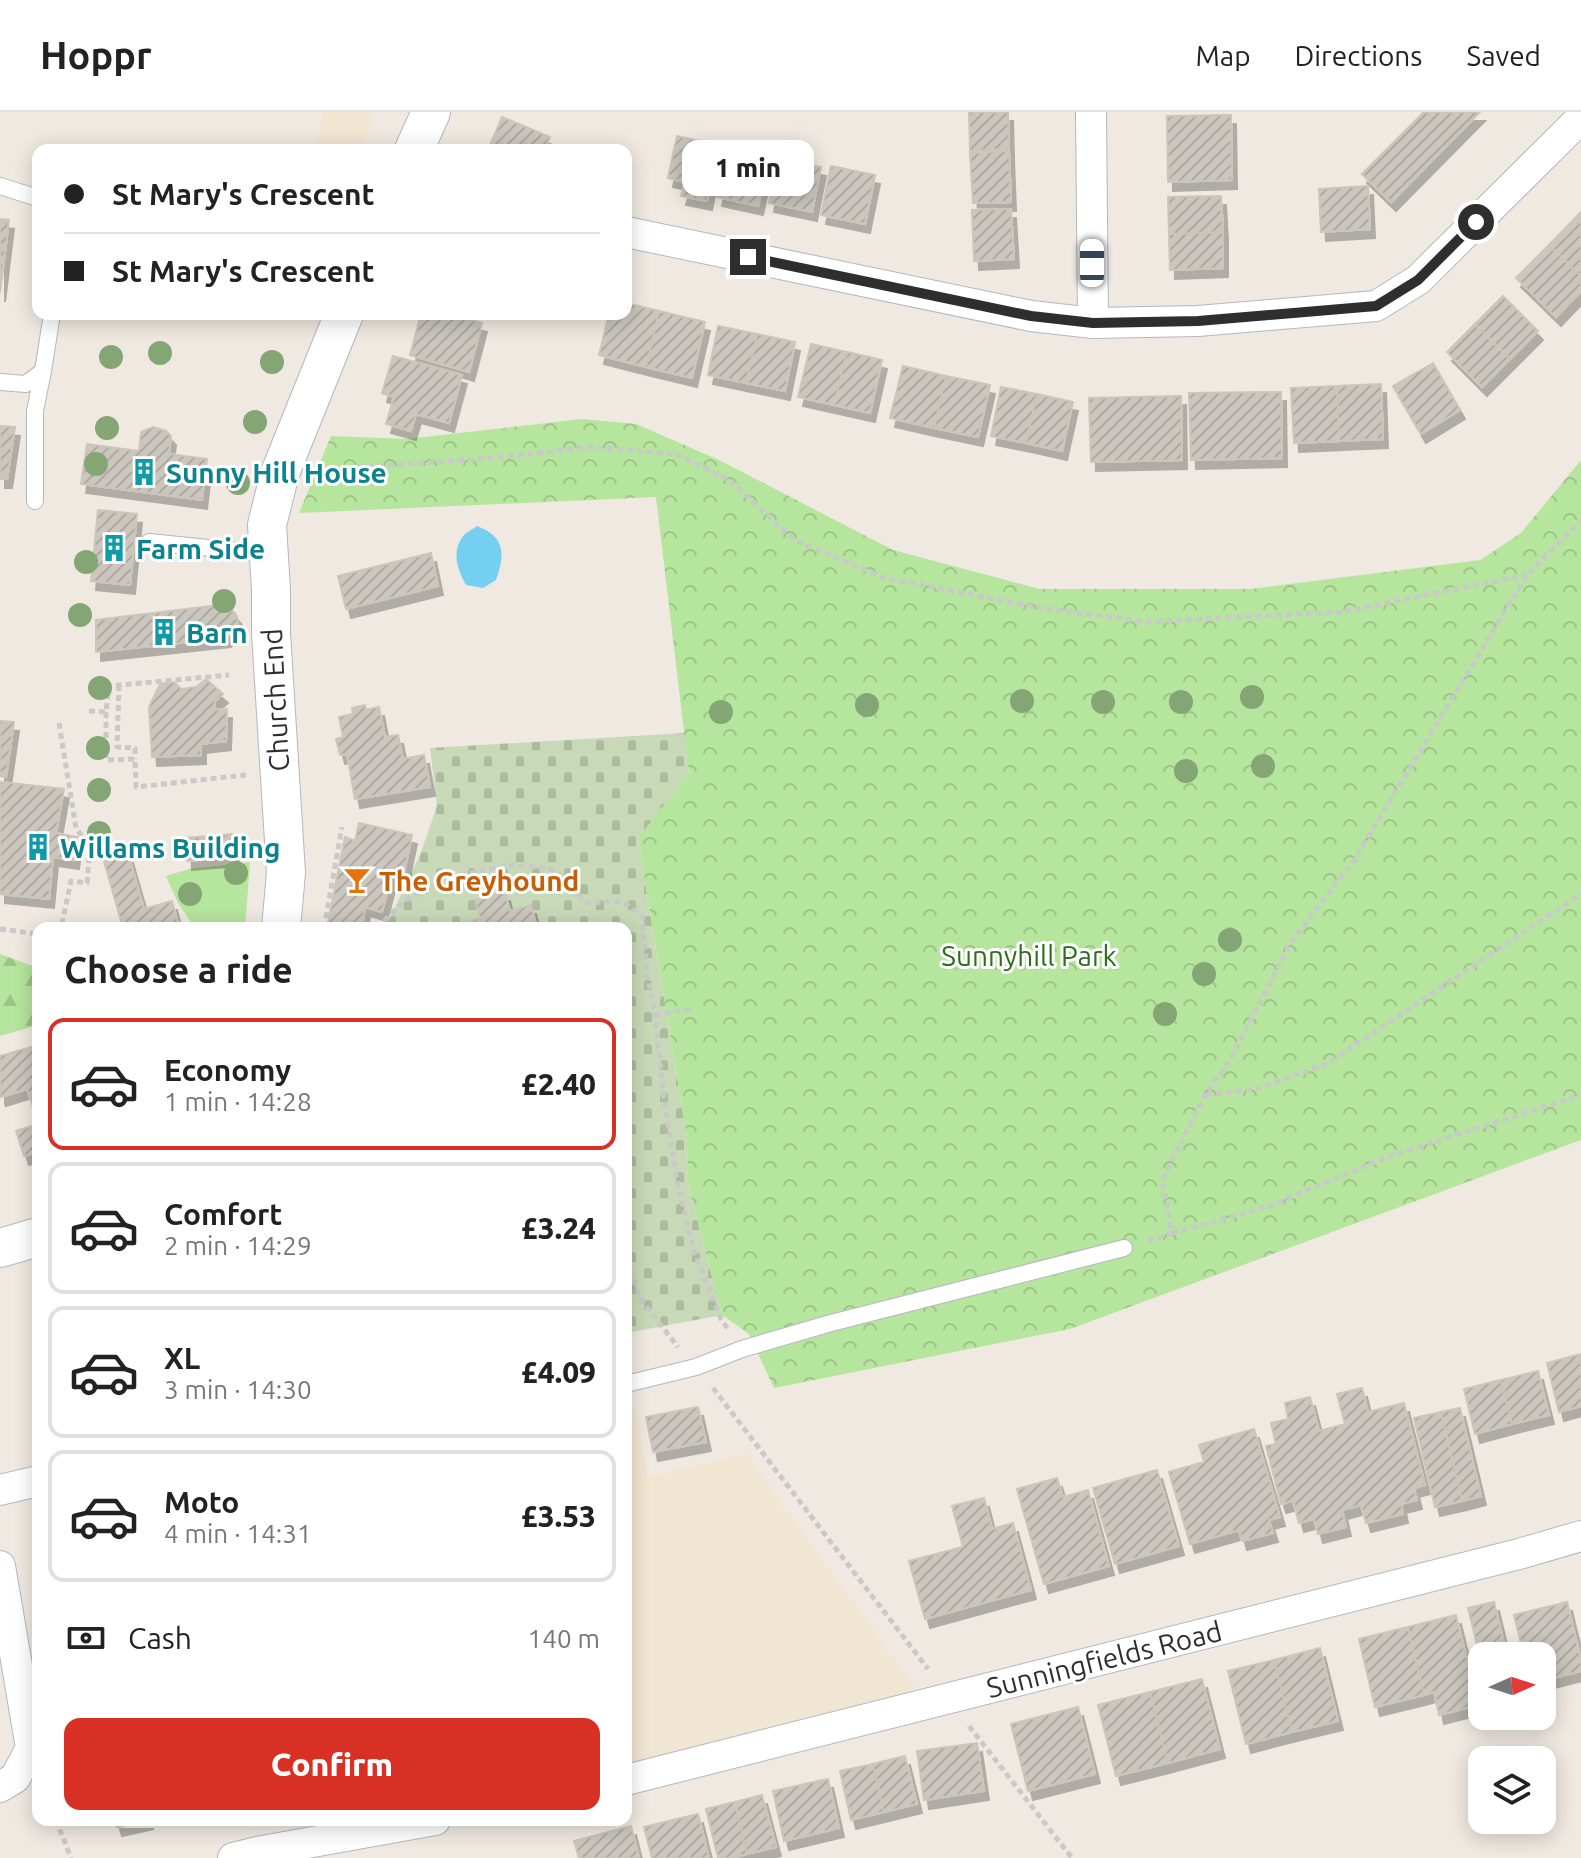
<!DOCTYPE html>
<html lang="en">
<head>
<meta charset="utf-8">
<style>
  body { margin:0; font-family:Ubuntu,sans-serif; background:#f2f2f2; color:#222; height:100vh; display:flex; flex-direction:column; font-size:30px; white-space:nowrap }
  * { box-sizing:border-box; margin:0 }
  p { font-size:26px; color:#767676 }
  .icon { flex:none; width:44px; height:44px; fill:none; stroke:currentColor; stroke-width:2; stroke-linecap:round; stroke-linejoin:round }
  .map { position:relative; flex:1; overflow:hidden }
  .sheet { position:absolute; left:32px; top:810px; width:600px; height:904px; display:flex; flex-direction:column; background:#fff; border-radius:16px; box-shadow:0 4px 20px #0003 }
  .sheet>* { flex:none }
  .hud { position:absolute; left:32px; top:32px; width:600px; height:176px; border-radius:16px; box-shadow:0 4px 20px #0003; display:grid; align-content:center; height:176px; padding:0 32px; background:#fff }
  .needle { width:52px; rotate:87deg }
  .fabs { position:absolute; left:1468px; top:1530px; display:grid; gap:16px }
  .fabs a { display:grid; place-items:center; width:88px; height:88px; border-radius:16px; background:#fff; box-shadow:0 4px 20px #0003; font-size:40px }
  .end { position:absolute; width:36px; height:36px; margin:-18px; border:10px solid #2e2e2e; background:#fff; box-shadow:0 0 0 4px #fff }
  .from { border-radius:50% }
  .bubble { position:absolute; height:56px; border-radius:16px; background:#fff; box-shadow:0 4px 20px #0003; font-size:26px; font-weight:800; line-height:56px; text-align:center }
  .car { position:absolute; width:24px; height:48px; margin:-24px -12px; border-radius:10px; box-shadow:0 0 6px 2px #0007; background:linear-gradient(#fff 24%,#345 0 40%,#fff 0 76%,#345 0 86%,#fff 0) }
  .hud b { display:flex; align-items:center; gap:28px; height:76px; font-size:30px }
  .hud b+b { border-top:2px solid #e0e0e0 }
  .hud i { width:20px; height:20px; background:#222 }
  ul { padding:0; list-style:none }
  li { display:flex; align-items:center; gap:24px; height:132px; margin:0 16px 12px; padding:0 16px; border:4px solid #e0e0e0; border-radius:16px }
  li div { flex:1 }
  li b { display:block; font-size:30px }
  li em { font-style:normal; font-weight:800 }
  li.selected { border-color:#d93025 }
  li>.icon { width:72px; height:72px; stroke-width:1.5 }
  h2 { padding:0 32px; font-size:36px; line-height:96px }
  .pay { display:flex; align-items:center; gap:20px; height:88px; padding:0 32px; font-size:30px }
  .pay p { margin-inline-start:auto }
  .cta { display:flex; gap:16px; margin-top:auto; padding:16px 32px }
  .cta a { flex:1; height:92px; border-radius:16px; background:#d93025; color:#fff; font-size:32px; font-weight:800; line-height:92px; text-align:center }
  header { display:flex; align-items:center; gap:48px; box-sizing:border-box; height:112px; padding:0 40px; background:#fff; border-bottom:2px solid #e0e0e0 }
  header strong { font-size:38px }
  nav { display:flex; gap:44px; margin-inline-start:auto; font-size:28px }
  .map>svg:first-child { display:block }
  .education { fill:#f0e6d1 }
  .grass { fill:#b6e59e }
  .forest { fill:url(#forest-firs) }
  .cemetery { fill:url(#cemetery-stones) }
  .park { fill:url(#park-crowns) }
  .water { fill:#75cff0 }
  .building { fill:url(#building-hatch); stroke:#cbc5ba; stroke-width:2; filter:url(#shadow) }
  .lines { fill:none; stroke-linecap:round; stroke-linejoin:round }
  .service-casing { stroke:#b4b7c1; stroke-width:18 }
  .minor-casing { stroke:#b4b7c1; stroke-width:32 }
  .tertiary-casing { stroke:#b4b7c1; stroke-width:40 }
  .path { stroke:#c9c9c9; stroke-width:5; stroke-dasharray:6 4; stroke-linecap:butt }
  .service { stroke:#fff; stroke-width:16 }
  .minor { stroke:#fff; stroke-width:30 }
  .tertiary { stroke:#fff; stroke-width:38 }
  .tree { fill:#84a574 }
  .route { stroke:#2e2e2e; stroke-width:10 }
  .labels { text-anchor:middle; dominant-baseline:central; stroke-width:6; stroke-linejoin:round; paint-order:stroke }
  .culture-label { font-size:28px; font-weight:bold; fill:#0d838f; stroke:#fff; text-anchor:start }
  .street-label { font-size:28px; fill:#2e2e2e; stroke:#fff }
  .food-label { font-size:28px; font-weight:bold; fill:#c56008; stroke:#fff; text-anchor:start }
  .park-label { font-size:28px; fill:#2c6e1b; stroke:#fff }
</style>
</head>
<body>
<header>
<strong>Hoppr</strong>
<nav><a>Map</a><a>Directions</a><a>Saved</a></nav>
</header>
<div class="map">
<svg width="1581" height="1746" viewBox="0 0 1581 1746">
  <defs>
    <pattern id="forest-firs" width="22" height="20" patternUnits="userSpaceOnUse" patternTransform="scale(2)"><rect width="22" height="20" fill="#b6e59e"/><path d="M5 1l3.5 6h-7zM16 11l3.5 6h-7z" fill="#9dc588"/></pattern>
    <pattern id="cemetery-stones" width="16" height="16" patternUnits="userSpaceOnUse" patternTransform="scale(2)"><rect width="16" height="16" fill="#c8d9b8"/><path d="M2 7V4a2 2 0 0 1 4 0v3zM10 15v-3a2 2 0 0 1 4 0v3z" fill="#acbb9e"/></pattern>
    <pattern id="park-crowns" width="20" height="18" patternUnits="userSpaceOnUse" patternTransform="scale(2)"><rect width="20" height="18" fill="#b6e59e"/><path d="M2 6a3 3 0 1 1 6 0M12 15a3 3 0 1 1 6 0" fill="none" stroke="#9dc588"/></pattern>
    <pattern id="building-hatch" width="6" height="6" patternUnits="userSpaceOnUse" patternTransform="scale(2)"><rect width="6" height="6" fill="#cbc7bf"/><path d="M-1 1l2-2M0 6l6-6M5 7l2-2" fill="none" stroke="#afaba4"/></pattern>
    <filter id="shadow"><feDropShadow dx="5" dy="9" stdDeviation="0" flood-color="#0004"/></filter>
  </defs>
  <rect width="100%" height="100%" fill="#efe9e1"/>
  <path class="education" d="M323,0H375L360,38H317Z
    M635,1296L648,1365L746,1342L917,1579L626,1656V1298Z"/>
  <path class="grass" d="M250,750L245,816H195L178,791L166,764L189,757Z"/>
  <path class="forest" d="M0,842L38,856V913L0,924Z"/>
  <path class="cemetery" d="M685,621L689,661L638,727L687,1026L688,1072L722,1203L626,1221V816H385L420,743L437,694L430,636Z"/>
  <path class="park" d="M582,307L636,312L719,348L893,438L1040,477H1251L1480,448L1521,421L1581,348V1028L1070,1217L774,1276L749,1222L722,1203L688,1072L687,1026L638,726L689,661L656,385L299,401L331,324L407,327Z"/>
  <path class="water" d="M477,414C506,425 505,443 496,468L483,476L466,473C458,459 452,441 461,427C464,421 472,418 477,414Z"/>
  <path class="building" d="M969,0H1008L1009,37L970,39Z
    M1424,0H1480L1391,90L1362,62Z
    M1231,3L1232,68L1168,70L1167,4Z
    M502,5L550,25L544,38H488Z
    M677,24L719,33L707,89L681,84L685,70L668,66Z
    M728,35L769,44L758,94L717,85Z
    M1009,39L1011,90L973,91L970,41Z
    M777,46L821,55L812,100L769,91Z
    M831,54L875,63L865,112L821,103Z
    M1368,74L1370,117L1321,120L1319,77Z
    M1221,84L1223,120L1169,122L1168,85Z
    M1011,97L1014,147L974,149L972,98Z
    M1581,100V164L1549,133Z
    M0,107L9,108L0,181Z
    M1223,120V156L1170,158L1169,122Z
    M1549,133L1581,164V179L1556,205L1516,166Z
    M1503,184L1538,219L1510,247L1475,212Z
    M626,191L659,199L646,255L599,243L609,202H626Z
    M659,199L705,210L692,266L646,255Z
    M421,202H449L482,211L469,260L410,243Z
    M1475,212L1510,247L1482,275L1447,240Z
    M718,214L757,222L746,271L708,263Z
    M757,222L795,230L785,279L746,271Z
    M811,232L847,240L834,293L798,285Z
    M847,240L882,248L870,301L834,293Z
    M393,244L462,263L449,311L416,302L411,319L386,312L394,285L382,281Z
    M1433,251L1460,298L1421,322L1393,274Z
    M903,254L946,264L934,316L890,306Z
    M946,264L990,273L978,325L934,316Z
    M1381,272L1383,327L1339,329L1337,274Z
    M1337,274L1339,329L1294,331L1291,276Z
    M1001,275L1037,282L1026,331L991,324Z
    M1281,280L1282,346L1191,348L1189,281Z
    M1037,282L1073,290L1062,339L1026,331Z
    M1181,284L1182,348L1091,350L1089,286Z
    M0,314L15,315L7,367H0Z
    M153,315L166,319L171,324L169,342L207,347L202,388L81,372L87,332L139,339L141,320Z
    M98,398L137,402L130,473L91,469Z
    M431,441L438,474L346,497L338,464Z
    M227,492L237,504L238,514L226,526L96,540V508Z
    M206,567L223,582L215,589V598L227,597L226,629L201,632V643L152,645L149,595L160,572L174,570L181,577L196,575Z
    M365,593L366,598L379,595L385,625L398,623L403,647L424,643L430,675L355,687L347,642L340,643L336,627L343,625L339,605L353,602L352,596Z
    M0,609L14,610L6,665L0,664Z
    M0,670L64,677L56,721L77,725L74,748L53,745L49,787L0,782Z
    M359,711L412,723L404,761L393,759L382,800L365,795L362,816H327L345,725L355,729Z
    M232,722L234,745L187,749L186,726Z
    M128,742L144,797L172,789L179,816H123L104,749Z
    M505,780L510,799L531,793L537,816H442L480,806L475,788Z
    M38,933V1009L27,977L1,985L0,983V944Z
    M38,1012V1040L24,1044L16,1019Z
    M1581,1242V1294L1559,1300L1547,1251Z
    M1538,1259L1549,1303L1512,1312L1501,1268Z
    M1501,1268L1512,1312L1475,1322L1464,1277Z
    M1362,1276L1368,1300L1404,1291L1425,1373L1414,1376L1417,1388L1401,1392L1403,1402L1366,1411L1361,1393L1342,1398L1346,1415L1318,1422L1314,1407L1299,1411L1293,1389L1281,1392L1266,1334L1276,1332L1271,1311L1288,1307L1285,1291L1310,1285L1319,1319L1345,1312L1337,1282Z
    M698,1295L706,1330L653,1340L646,1305Z
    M1460,1296L1481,1384L1462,1389L1441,1300Z
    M1441,1300L1462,1389L1435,1395L1414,1306Z
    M1254,1317L1280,1405L1269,1408L1273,1421L1242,1429L1239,1418L1190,1432L1169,1360L1204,1350L1199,1333Z
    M1157,1358L1179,1434L1115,1452L1093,1376Z
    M1057,1366L1063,1385L1088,1378L1109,1454L1044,1472L1017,1377Z
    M984,1386L992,1417L1013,1411L1031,1478L925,1507L909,1449L963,1435L952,1394Z
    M1494,1490L1507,1544H1482V1553L1468,1496Z
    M1567,1490L1581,1548V1559L1542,1569V1544H1524L1514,1503Z
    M1456,1503L1478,1593L1439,1603L1434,1580L1424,1583L1408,1515Z
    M1408,1515L1424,1583L1375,1595L1359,1527Z
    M1320,1536L1338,1609L1292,1620L1274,1548Z
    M1274,1548L1292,1620L1246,1632L1228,1559Z
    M1202,1567L1220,1637L1168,1651L1150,1580Z
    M1150,1580L1168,1651L1116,1664L1098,1593Z
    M1078,1595L1095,1662L1028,1679L1011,1612Z
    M977,1631L984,1679L924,1688L917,1639Z
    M905,1644L917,1692L884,1700L873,1652Z
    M873,1652L884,1700L851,1708L840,1659Z
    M828,1667L839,1716L784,1729L773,1679Z
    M762,1683L776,1735L747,1742L735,1690Z
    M735,1690L747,1742L732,1746H718L706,1697Z
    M698,1702L709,1746H652L644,1715Z
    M115,1708H149L117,1715Z
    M631,1714L639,1746H579L574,1729Z"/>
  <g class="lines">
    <g class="service-casing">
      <path id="service" d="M0,74L38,86
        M0,270L26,272L43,259L52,202
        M35,389V299L43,259
        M149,430L269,442
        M626,1272L696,1255L742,1237L831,1211L1124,1136"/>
    </g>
    <g class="minor-casing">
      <path id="minor" d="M1091,0L1093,211
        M626,120L1031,204L1093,211L1198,209L1376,194L1418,168L1581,6
        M0,1378L38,1369
        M0,1454L31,1636L15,1666L0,1675
        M626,1668L1519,1442L1581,1424
        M233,1746L257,1740L435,1708"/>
    </g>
    <g class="tertiary-casing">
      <path id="tertiary" d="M414,38L431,0
        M281,816L286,761L271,521V478L267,413L280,361L344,202
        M0,1136L38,1125"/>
    </g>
    <path class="path" d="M318,358L493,346L591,335L676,342L731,369L794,428L885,466L1029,494L1144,510L1341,500L1527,463
      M119,573L117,635L135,636V647
      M89,599L106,600L109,574L229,563
      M106,600V648L135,647L136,675L246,663
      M59,611L76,716L90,736L87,771L71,769L61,816
      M324,816L342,715
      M377,816L404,789L455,764L512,753L549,756L568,770L586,791L621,789L642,804L647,862L655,903L664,987L677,1069L694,1139L721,1207L728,1217
      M0,817L38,822
      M655,903L691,897
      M1206,983L1256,977L1326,952L1581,782
      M1172,1121L1269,1094L1390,1044L1581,983
      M1148,1129L1172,1121L1162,1068L1205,983L1230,948L1293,827L1351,753L1527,463L1581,408
      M626,1149L642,1189L678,1235
      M713,1276L928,1557
      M969,1614L1072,1746
      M56,1708L71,1746"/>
    <use href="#service" class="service"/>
    <use href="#minor" class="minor"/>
    <use href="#tertiary" class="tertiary"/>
  </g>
  <g class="tree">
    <circle cx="160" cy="241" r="12"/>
    <circle cx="111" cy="245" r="12"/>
    <circle cx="272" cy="250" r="12"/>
    <circle cx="255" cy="310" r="12"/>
    <circle cx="107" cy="316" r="12"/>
    <circle cx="96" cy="352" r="12"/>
    <circle cx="238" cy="371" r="12"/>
    <circle cx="86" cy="450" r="12"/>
    <circle cx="224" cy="489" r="12"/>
    <circle cx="80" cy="503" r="12"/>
    <circle cx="100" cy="576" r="12"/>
    <circle cx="1252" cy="585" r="12"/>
    <circle cx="1022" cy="589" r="12"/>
    <circle cx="1103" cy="590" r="12"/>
    <circle cx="1181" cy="590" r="12"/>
    <circle cx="867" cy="593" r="12"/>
    <circle cx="721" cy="600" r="12"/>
    <circle cx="98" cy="636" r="12"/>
    <circle cx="1263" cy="654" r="12"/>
    <circle cx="1186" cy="659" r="12"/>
    <circle cx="99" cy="678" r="12"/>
    <circle cx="99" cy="721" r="12"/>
    <circle cx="236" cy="761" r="12"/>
    <circle cx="190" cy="782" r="12"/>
    <circle cx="1230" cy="828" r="12"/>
    <circle cx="1204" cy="862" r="12"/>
    <circle cx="1165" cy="902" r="12"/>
  </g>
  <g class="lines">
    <path class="route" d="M748,145L1031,204L1093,211L1198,209L1376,194L1418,168L1476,110"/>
  </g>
  <defs>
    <g id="building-bare" transform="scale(2.16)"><path d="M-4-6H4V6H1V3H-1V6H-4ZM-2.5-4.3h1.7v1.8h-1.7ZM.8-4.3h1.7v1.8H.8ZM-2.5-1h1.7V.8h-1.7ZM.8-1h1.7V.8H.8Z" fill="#0f9aa8" stroke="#fff" stroke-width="2.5" paint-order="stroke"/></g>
    <g id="bar-bare" transform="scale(2.16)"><path d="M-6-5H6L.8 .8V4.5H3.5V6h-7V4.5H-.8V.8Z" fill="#e8710a" stroke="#fff" stroke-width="2.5" paint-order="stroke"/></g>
  </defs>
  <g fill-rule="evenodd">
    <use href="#building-bare" x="144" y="360"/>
    <use href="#building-bare" x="114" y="436"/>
    <use href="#building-bare" x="164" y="520"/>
    <use href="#building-bare" x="38" y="735"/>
    <use href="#bar-bare" x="357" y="768"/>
  </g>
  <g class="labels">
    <g class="culture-label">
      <text x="166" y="360">Sunny Hill House</text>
      <text x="136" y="436">Farm Side</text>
      <text x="186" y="520">Barn</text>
      <text x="60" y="735">Willams Building</text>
    </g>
    <g class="street-label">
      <text transform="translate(275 588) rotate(-93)">Church End</text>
      <text transform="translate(1104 1547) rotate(-14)">Sunningfields Road</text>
    </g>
    <g class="food-label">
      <text x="379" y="768">The Greyhound</text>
    </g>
    <g class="park-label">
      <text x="1029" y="843">Sunnyhill Park</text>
    </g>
  </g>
</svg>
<div class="fabs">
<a><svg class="needle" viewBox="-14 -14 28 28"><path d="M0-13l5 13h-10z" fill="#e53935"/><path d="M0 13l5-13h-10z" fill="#767676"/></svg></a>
<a><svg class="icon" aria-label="layers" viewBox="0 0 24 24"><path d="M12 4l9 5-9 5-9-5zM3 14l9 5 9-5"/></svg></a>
</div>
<i class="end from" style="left:1476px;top:110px"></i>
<i class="end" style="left:748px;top:145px"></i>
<div class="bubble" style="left:682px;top:28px;width:132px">1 min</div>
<i class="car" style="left:1092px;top:151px;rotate:0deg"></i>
<div class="hud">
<b><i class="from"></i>St Mary's Crescent</b>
<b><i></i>St Mary's Crescent</b>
</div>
<section class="sheet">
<h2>Choose a ride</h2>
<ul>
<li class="selected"><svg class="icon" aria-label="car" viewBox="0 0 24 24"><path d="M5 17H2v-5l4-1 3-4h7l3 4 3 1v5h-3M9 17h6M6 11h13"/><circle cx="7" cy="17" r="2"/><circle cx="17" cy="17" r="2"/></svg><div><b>Economy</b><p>1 min · 14:28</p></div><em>£2.40</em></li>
<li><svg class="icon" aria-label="car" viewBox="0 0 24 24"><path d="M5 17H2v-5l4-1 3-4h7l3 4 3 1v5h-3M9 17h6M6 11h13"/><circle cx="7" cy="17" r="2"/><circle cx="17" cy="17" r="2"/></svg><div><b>Comfort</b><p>2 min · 14:29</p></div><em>£3.24</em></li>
<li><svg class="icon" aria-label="car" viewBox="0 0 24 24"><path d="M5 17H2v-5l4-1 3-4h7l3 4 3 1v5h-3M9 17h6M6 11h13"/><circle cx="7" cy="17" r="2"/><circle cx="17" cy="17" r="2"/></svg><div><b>XL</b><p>3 min · 14:30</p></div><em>£4.09</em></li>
<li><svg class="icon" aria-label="car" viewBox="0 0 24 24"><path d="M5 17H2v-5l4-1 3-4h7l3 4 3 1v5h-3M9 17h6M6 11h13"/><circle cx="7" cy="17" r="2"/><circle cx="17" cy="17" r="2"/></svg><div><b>Moto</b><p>4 min · 14:31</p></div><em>£3.53</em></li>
</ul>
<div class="pay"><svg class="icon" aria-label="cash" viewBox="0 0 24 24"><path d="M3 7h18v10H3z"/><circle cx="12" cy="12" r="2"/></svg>Cash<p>140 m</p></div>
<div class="cta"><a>Confirm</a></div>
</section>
</div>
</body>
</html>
